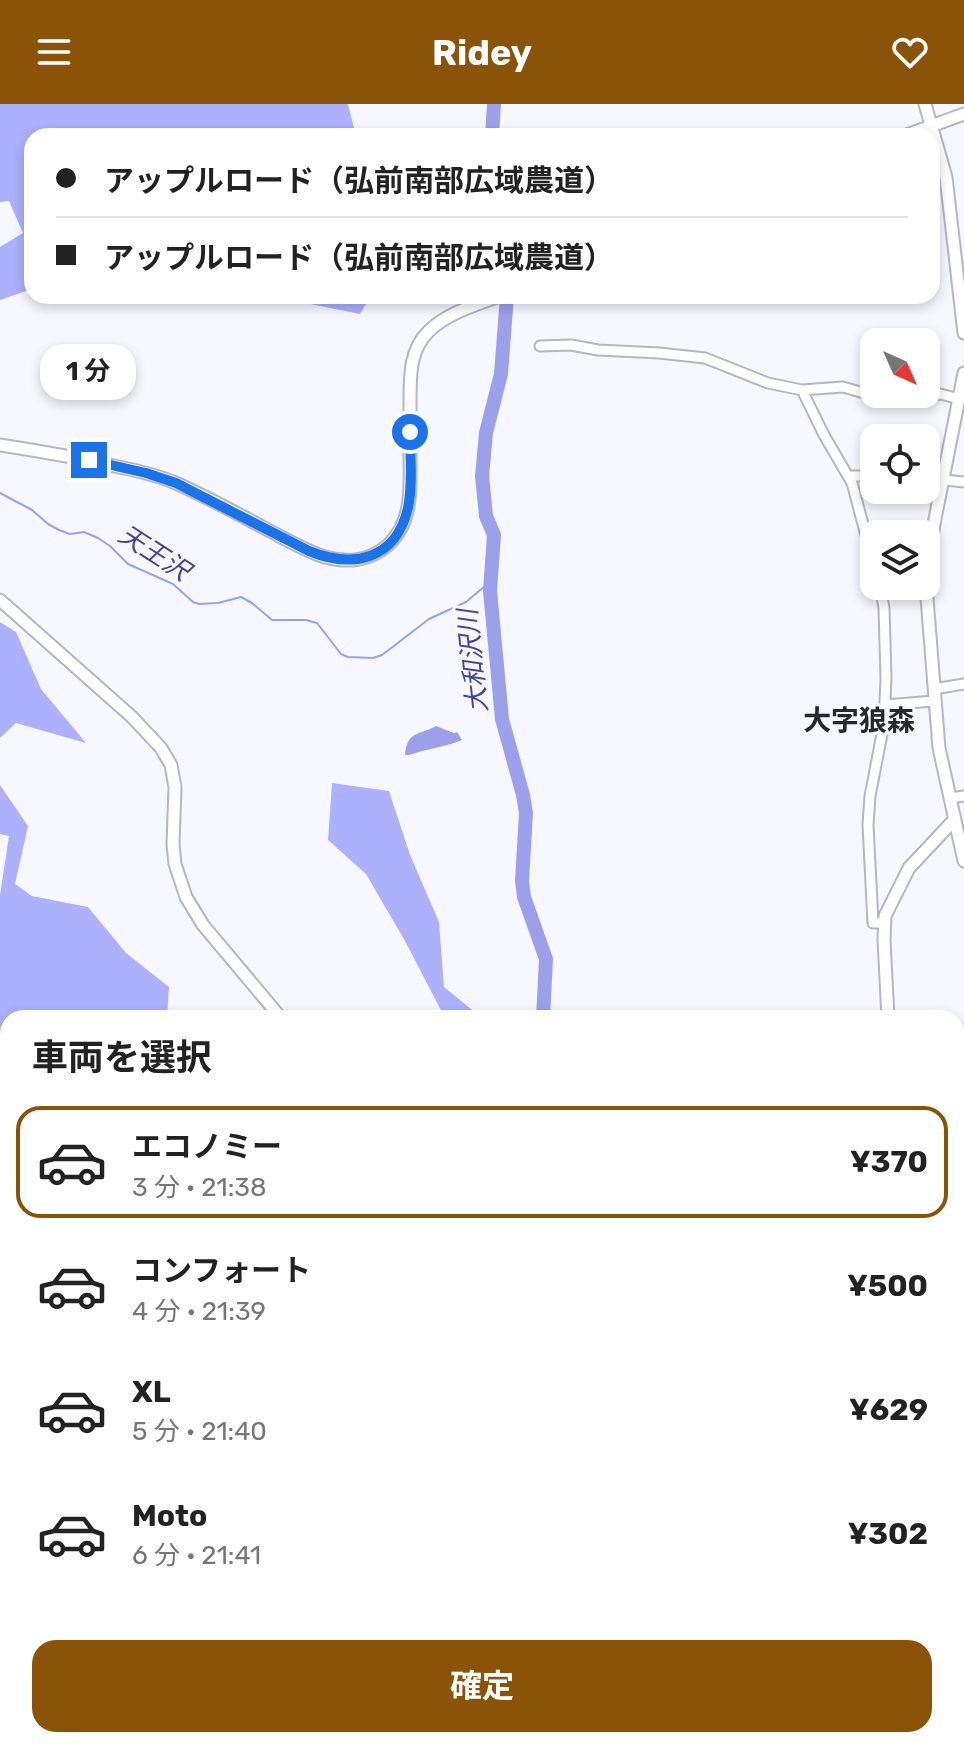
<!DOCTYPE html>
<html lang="ja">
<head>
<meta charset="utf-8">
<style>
  body { margin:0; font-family:Rubik,"Noto Sans JP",sans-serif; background:#f6f6f6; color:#222; height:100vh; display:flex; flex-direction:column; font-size:30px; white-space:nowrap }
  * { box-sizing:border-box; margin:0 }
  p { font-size:26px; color:#767676 }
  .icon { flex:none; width:44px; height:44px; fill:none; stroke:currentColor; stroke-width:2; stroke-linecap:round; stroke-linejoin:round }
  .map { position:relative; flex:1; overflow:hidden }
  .sheet { position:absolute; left:0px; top:906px; width:964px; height:738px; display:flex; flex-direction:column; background:#fff; border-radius:24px 24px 0 0; box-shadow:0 4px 12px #0003 }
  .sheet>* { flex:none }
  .top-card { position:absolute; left:24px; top:24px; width:916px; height:176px; border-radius:24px; box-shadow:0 4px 12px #0003; display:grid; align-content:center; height:176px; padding:0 32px; background:#fff }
  .needle { width:52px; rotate:135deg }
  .fabs { position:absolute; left:860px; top:224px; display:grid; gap:16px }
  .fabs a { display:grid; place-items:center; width:80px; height:80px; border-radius:16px; background:#fff; box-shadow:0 4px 12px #0003; font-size:40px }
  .end { position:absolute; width:36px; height:36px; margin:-18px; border:10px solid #1a73e8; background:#fff; box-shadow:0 0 0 4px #fff }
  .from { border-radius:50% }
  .bubble { position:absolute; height:56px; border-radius:24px; background:#fff; box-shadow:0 4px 12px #0003; font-size:26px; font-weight:700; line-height:56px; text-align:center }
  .top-card b { display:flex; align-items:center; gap:28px; height:76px; font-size:30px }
  .top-card b+b { border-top:2px solid #e0e0e0 }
  .top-card i { width:20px; height:20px; background:#222 }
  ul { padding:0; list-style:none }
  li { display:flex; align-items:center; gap:24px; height:112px; margin:0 16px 12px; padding:0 16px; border:4px solid transparent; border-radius:24px }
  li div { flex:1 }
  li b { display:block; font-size:30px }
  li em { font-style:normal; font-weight:700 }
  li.current { border-color:#8b5308 }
  li>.icon { width:72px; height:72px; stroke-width:1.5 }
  h2 { padding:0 32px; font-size:36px; line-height:96px }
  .action { display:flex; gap:16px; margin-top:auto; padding:16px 32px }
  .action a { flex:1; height:92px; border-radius:24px; background:#8b5308; color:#fff; font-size:32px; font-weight:700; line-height:92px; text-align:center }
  header { display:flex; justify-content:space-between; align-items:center; height:104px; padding:0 32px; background:#8b5308; color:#fff; font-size:36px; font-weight:700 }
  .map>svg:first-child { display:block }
  .forest { fill:#acb0fd }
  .water { fill:#9ca0eb }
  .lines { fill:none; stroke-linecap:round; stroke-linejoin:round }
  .stream { stroke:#9ca0eb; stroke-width:2 }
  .river { stroke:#9ca0eb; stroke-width:14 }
  .minor-casing { stroke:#b5b6c1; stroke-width:13 }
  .tertiary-casing { stroke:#b5b6c1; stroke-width:15 }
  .minor { stroke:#fff; stroke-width:9 }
  .tertiary { stroke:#fff; stroke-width:11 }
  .route { stroke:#1a73e8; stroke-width:10 }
  .labels { text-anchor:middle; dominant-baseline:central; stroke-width:6; stroke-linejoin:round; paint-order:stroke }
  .water-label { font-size:26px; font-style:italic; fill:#47439a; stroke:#f7f8ff }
  .quarter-label { font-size:28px; font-weight:bold; fill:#28282c; stroke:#f7f8ff }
</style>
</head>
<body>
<header><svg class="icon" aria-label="menu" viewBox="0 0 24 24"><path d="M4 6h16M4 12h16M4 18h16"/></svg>Ridey<svg class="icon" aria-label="heart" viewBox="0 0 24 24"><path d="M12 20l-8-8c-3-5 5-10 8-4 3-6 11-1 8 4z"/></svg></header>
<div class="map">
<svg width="964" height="1643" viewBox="0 0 964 1643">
  <rect width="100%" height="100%" fill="#f7f8ff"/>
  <path class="forest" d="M0,0H348L356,32H32V185L0,196V143L23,129L9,97L0,98Z
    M201,192H371L360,210L276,193L201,194Z
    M0,518L16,528L41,585L86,639L16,619L0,634Z
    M332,679L389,687L410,751L439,818L444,883L482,914H445L405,837L366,770L328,736Z
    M0,681L28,722L15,780L32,792L88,803L126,849L169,883L167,914H8V931L0,930V791L9,732L0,730Z
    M523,1636H624V1643H523Z"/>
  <path class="water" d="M436,622L454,629L457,628L462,636C445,643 426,645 409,651H405C407,626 421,631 436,622Z"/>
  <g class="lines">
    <path class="stream" d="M0,389L32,406L48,420L59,426L70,430L84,428L98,434L110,442L128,460L173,480L193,498L199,500L218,499L241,493L252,499L272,516H306L317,519L341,550L348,553L373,554L382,551L429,515L466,498L491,477"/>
    <path class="river" d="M492,32L494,0
      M507,192L501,270L486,329L482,372L486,412L494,431L490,487L502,615L523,691L526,709L522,777L524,793L546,855L543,914
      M642,1643V1636"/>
    <g class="minor-casing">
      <path id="minor" d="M540,242L571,241L598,246L659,249L705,254L768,279L802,286L843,283L871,291L901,297L940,290L960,295
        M802,286L824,331L852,379L874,461
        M848,372H874
        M926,374L964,378
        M880,482L884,504L886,574L884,620L870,692L868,721L873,819H884
        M934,585L964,580
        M885,601L934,597
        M950,694L964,692
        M956,1142H964
        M956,1184H964
        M956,1234H964
        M956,1376L964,1377
        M956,1421L964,1422
        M956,1456L964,1457
        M956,1519H964
        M0,1558L8,1471
        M956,1570L964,1572
        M921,1636L964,1640
        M701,1640L786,1643
        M795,1643V1636"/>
    </g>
    <g class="tertiary-casing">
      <path id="tertiary" d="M925,0L946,73L964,229
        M904,32L964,10
        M0,341C38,347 76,353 114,362C135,366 157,371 178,380C209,394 240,411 270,427C287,436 306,447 325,453C347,459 370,457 388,441C414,417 410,382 410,350C410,332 410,313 410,295C410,271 410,245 429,227C447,209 476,201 499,192
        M926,480L934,420L964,269
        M926,482L939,644L964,757
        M0,496L132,613L161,644L171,661L175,683L173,740L175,760L186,793L203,821L281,914
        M888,914L884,836L885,812L909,764L955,715
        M0,1290L8,1288
        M897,1643L898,1636"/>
    </g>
    <use href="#minor" class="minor"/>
    <use href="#tertiary" class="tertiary"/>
  </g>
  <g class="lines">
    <path class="route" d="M89,356L146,369L176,379L309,447C353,465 396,456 408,404C413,380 410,353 410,328"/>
  </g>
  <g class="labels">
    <g class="water-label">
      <text transform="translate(154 449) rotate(33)">天王沢</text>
      <text transform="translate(473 557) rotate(-96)">大和沢川</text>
    </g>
    <g class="quarter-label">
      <text x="859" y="616">大字狼森</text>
    </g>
  </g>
</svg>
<div class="fabs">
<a><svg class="needle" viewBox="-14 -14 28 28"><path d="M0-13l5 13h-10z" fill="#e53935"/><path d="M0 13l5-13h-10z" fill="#767676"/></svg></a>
<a><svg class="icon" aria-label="locate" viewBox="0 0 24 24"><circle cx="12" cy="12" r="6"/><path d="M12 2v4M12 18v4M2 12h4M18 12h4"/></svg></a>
<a><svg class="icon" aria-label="layers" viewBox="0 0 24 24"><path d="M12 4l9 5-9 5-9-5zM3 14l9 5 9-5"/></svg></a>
</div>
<i class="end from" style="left:410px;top:328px"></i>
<i class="end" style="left:89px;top:356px"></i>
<div class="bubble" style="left:40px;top:240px;width:96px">1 分</div>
<div class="top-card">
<b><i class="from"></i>アップルロード（弘前南部広域農道）</b>
<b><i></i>アップルロード（弘前南部広域農道）</b>
</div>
<section class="sheet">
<h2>車両を選択</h2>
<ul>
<li class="current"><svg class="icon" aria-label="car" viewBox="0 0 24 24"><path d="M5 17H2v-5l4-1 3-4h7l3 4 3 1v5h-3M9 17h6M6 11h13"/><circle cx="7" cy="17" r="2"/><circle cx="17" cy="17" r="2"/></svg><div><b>エコノミー</b><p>3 分 · 21:38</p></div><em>¥370</em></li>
<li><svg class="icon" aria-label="car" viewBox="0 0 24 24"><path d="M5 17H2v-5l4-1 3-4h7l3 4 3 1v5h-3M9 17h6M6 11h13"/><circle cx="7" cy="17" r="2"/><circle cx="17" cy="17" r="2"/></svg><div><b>コンフォート</b><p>4 分 · 21:39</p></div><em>¥500</em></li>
<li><svg class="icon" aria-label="car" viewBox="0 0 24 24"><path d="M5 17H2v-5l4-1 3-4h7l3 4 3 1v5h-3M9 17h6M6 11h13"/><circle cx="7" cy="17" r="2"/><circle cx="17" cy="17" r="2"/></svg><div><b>XL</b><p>5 分 · 21:40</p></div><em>¥629</em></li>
<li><svg class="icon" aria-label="car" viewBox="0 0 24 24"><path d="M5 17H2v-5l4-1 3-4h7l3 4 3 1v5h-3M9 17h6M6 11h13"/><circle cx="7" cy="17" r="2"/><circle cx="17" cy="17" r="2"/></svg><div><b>Moto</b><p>6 分 · 21:41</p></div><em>¥302</em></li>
</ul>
<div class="action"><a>確定</a></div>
</section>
</div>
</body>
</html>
